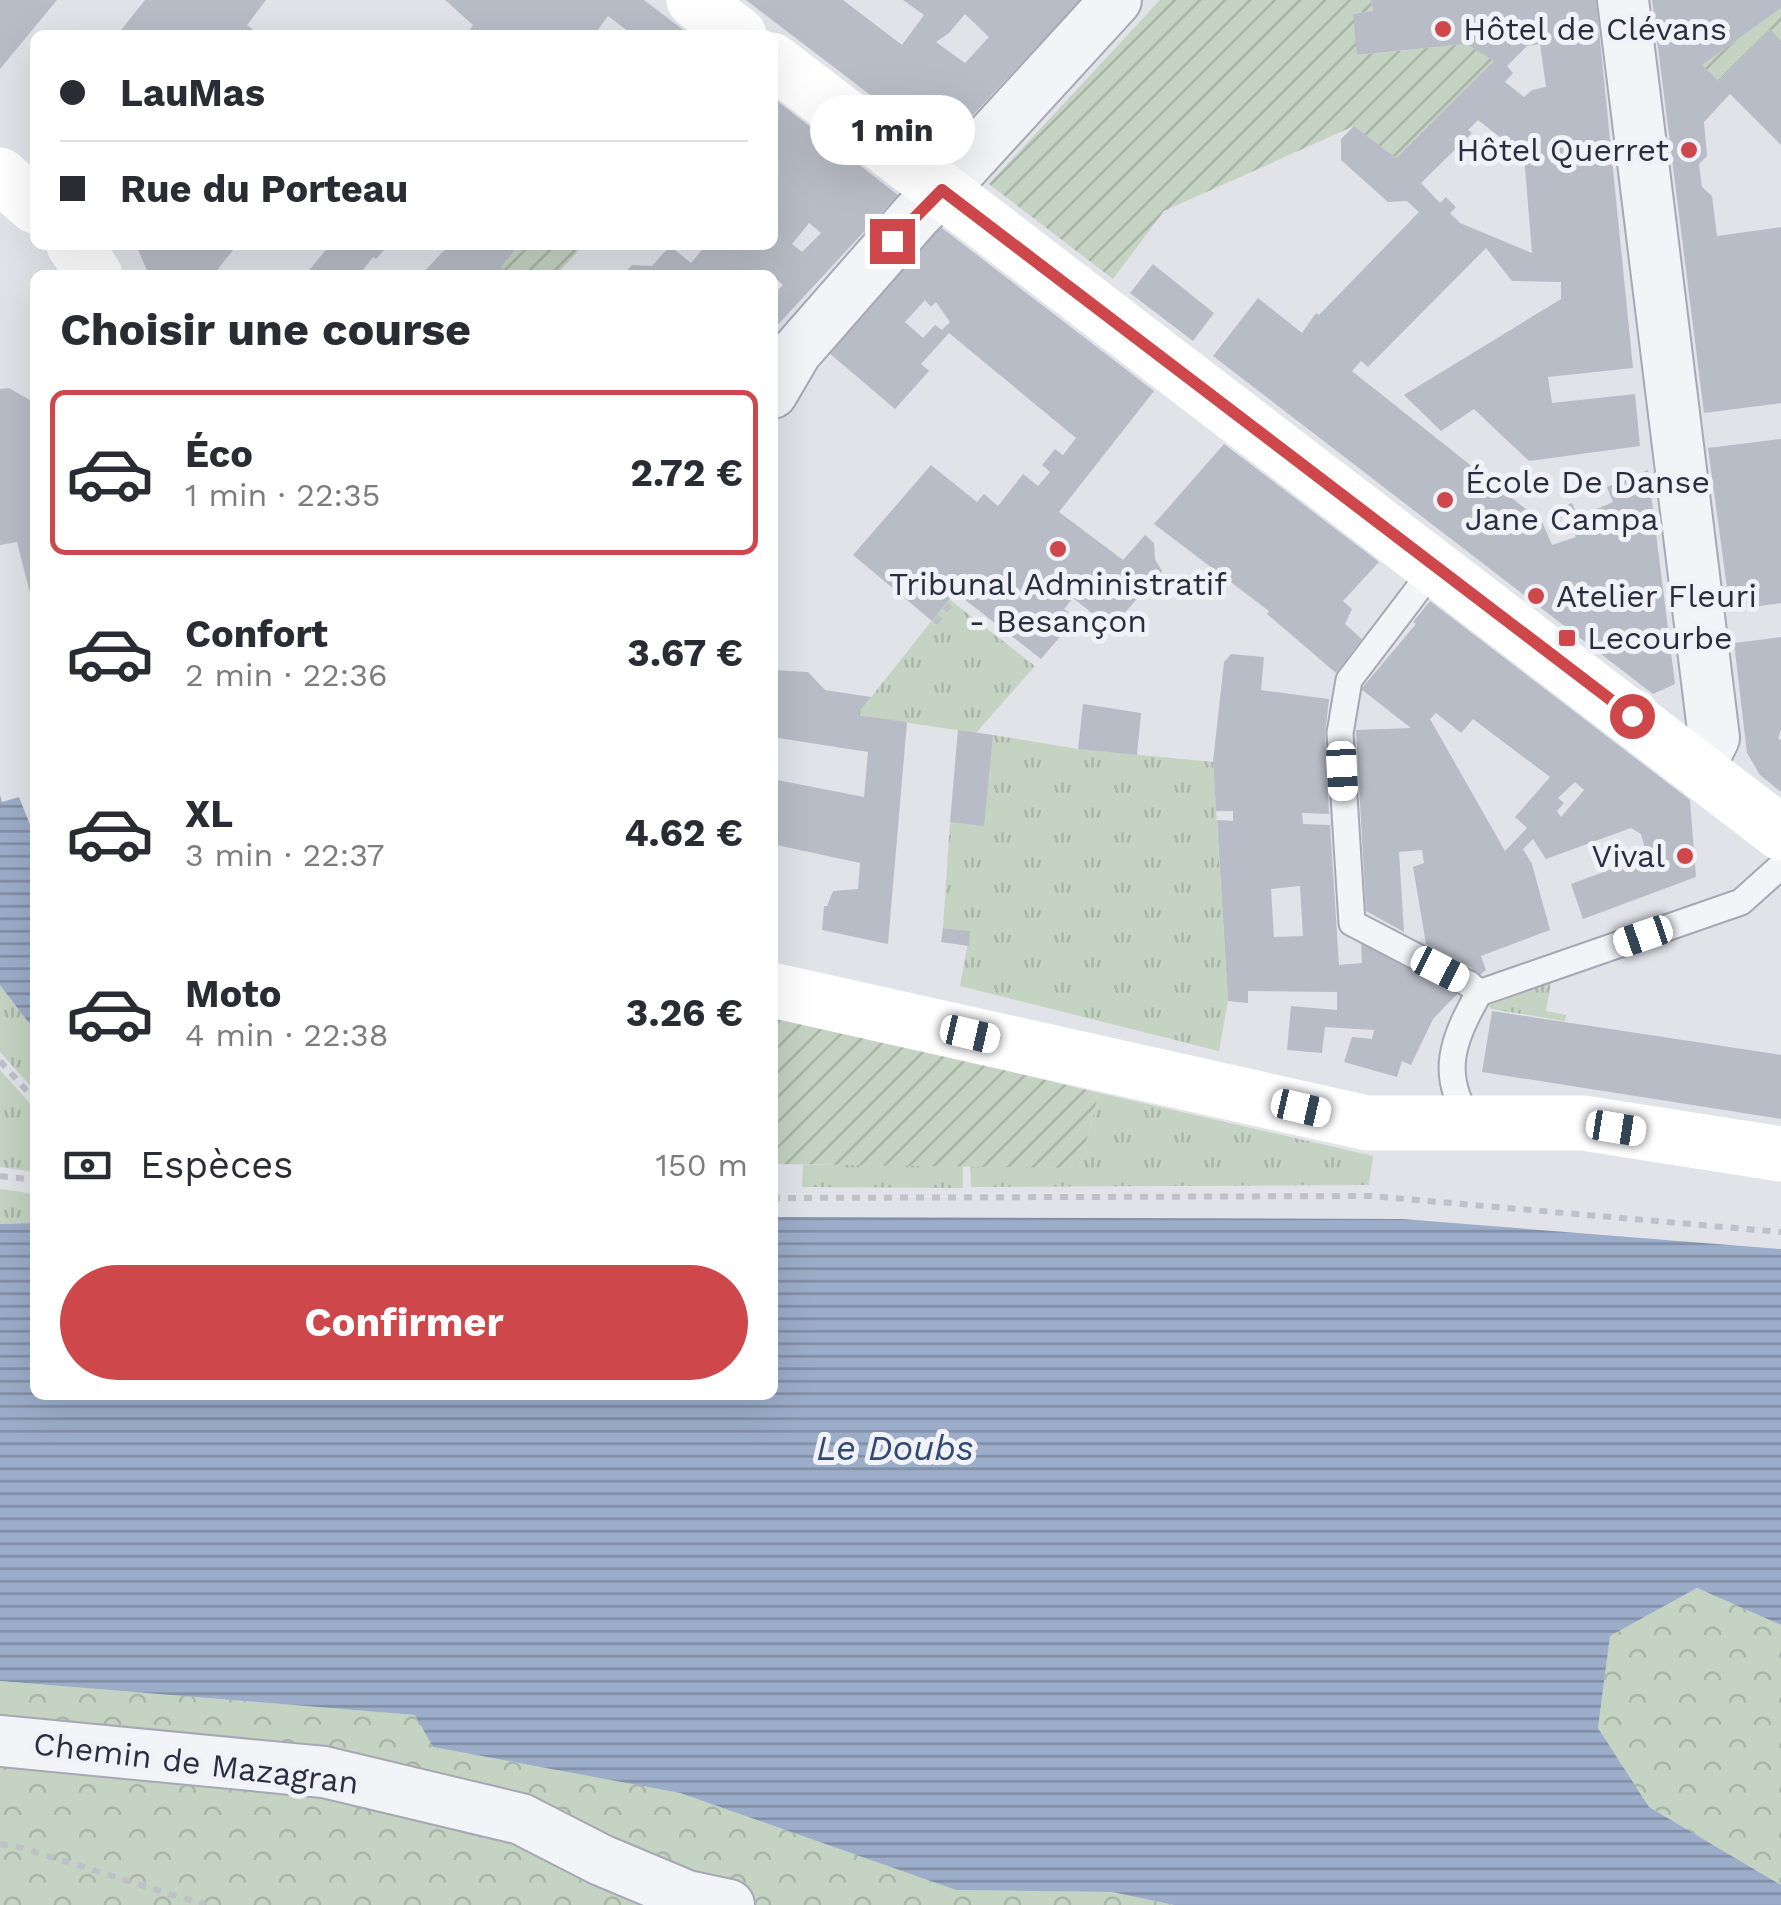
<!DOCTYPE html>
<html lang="fr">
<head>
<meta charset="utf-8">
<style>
  body { margin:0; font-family:"Work Sans",sans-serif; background:#f7f7f7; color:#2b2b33; height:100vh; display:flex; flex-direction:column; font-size:38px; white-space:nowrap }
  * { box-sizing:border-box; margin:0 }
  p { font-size:32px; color:#7c7c81 }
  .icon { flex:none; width:55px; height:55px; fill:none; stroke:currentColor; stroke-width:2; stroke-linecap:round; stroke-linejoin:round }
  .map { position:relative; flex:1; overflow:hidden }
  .panel { position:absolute; left:30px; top:270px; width:748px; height:1130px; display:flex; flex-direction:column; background:#fff; border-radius:15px; box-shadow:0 10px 40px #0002 }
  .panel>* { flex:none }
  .top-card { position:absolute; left:30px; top:30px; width:748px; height:220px; border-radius:15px; box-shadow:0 10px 40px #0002; display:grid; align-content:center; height:220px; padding:0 30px; background:#fff }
  .end { position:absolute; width:45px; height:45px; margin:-22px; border:12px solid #cd474b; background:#fff; box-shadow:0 0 0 5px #fff }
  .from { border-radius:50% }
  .bubble { position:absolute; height:70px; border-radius:35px; background:#fff; box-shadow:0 10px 40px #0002; font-size:32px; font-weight:700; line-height:70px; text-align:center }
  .car { position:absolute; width:30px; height:60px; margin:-30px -15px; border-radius:12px; box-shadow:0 0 8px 2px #0007; background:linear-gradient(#fff 24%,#345 0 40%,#fff 0 76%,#345 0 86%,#fff 0) }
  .top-card b { display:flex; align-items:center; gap:35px; height:95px; font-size:38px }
  .top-card b+b { border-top:2px solid #e1e1e2 }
  .top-card i { width:25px; height:25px; background:#2b2b33 }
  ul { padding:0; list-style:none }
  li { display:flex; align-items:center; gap:30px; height:165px; margin:0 20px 15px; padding:0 10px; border:5px solid transparent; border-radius:15px }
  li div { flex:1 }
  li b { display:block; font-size:38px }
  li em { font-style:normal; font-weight:700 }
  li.active { border-color:#cd474b }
  li>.icon { width:90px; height:90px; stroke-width:1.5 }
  h2 { padding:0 30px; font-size:45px; line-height:120px }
  .pay { display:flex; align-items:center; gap:25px; height:110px; padding:0 30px; font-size:38px }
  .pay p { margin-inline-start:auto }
  .primary-button { display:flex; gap:20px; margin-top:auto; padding:20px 30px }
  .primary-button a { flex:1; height:115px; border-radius:60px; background:#cd474b; color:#fff; font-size:40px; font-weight:700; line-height:115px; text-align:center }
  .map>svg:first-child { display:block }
  .grass { fill:url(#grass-tufts) }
  .forest { fill:url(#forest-crowns) }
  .garden { fill:url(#garden-furrows) }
  .water { fill:url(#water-rules) }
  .building { fill:#b8bcc6; fill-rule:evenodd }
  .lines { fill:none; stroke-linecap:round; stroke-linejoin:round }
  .service-casing { stroke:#a6a9b3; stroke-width:29 }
  .minor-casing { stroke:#a6a9b3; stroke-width:54 }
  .path { stroke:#bec1c8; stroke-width:6; stroke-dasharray:8 8; stroke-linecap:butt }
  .service { stroke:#f3f4f8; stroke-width:25 }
  .minor { stroke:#f3f4f8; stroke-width:50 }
  .secondary { stroke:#fff; stroke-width:55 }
  .route { stroke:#cd474b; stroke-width:12 }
  .poi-dot { fill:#cd474b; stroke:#f0f2f7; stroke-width:4 }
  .labels { text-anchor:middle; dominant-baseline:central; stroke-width:10; stroke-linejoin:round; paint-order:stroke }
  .poi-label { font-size:32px; fill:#292f41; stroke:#f0f2f7; text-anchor:start }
  .street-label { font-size:32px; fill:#292f41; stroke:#f0f2f7 }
  .water-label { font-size:35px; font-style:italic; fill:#334975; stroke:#f0f2f7 }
</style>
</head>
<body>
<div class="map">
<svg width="1781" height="1905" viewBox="0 0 1781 1905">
  <defs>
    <pattern id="grass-tufts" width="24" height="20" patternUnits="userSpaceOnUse" patternTransform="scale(2.5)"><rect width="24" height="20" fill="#c4d3c2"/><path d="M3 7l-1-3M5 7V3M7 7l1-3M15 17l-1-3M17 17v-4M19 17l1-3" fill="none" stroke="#a8b5a8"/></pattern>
    <pattern id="forest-crowns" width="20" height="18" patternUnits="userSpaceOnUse" patternTransform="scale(2.5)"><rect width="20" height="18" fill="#c4d3c2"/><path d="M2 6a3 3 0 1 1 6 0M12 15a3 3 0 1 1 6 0" fill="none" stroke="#a8b5a8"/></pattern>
    <pattern id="garden-furrows" width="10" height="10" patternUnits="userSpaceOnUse" patternTransform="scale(2.5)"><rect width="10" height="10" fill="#c4d3c2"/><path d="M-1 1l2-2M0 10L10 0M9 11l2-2" fill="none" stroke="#a8b5a8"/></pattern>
    <pattern id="water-rules" width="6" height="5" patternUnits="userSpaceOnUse" patternTransform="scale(2.5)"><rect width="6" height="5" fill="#9cadc9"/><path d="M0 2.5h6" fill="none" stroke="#7f8da5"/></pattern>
  </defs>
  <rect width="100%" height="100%" fill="#e1e3e9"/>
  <path class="grass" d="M949,599L1035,666L976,733L857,715Z
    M993,735L1078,749L1213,762L1228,1001L1219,1051L960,986L970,931L943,928L950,822Z
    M1551,982L1546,1011L1566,1015L1565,1021L1491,1009L1489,1005Z
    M0,985L35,1031V1091L0,1052Z
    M0,1070L35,1109V1172L0,1167Z
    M1099,1093L1373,1156L1369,1185L971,1187L970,1166L1079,1168Z
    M803,1165H963V1188L802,1187Z
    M0,1189L35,1194V1223L0,1224Z"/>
  <path class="forest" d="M1697,1588L1781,1625V1885L1649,1807L1598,1728L1610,1636Z
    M0,1681L416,1715L433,1747L680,1793L956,1890L1112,1892L1174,1905H0Z"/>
  <path class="garden" d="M1160,0H1371L1373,11L1354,14L1358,55L1466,44L1494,61L1396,158L1354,126L1164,211L1113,279L989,184Z
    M1781,8V41L1769,30L1719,81L1702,65Z
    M521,245H584L556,275H510L501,267Z
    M773,1014L1099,1093L1079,1168L773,1164Z"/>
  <path class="water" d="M0,795L2,802L19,797L35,837V1031L0,985Z
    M773,1217L1402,1219L1781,1249V1625L1697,1588L1610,1636L1598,1728L1649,1807L1781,1885V1905H1174L1112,1892L956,1890L680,1793L433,1747L415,1715L0,1681V1224L35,1223V1395H772Z"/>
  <path class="building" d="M0,0H57L0,69Z
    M145,0H266L247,25L260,35H117Z
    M445,0H644L690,35H633L608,16L594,35H466L473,25Z
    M746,0H843L902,45L924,15L903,0H1081L941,149ZM965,14L989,37L965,63L936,42L949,33Z
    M1371,0H1596L1633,368L1548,377L1552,403L1635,394L1640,446L1529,461L1474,409L1441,431L1404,395L1561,299V282L1512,281L1486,248L1368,367L1361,361L1352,371L1537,518L1540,517L1552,545L1576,537L1567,515L1557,519L1553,511L1572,503L1578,517L1613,502L1607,487L1648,470L1675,684L1653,694L1213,356L1258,298L1302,333L1316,313L1319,315L1419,212L1407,201L1388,202L1341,160V139L1354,126L1396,158L1494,61L1466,44L1357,55L1353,14L1373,11ZM1540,44L1546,87L1532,90L1524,97L1505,82L1513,73L1507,66L1527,46ZM1478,120L1524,156L1532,253L1460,223L1450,213L1456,207L1446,197L1440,203L1421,183L1472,133L1468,130Z
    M1652,0H1781V8L1702,65L1719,81L1770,29L1781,41V145L1730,94L1704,122L1707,156L1699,164L1702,187L1712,196L1717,236L1781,227V403L1704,413Z
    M772,97L898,195L772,331V296L783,285L772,275H623L632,265L652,266L670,246L691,263L706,245H772ZM809,223L821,233L802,252L792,244Z
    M938,225L1154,391L1059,512L1123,560L1145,535L1154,543L1155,559L1162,571L1111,628L1073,598L1064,609L1076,618L1041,659L955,592L932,621L853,555L931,465L977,502L984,494L998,506L1023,474L1038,486L1050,472L1042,465L1055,449L1063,455L1076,438L949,333L921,364L929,371L895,409L828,352ZM925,300L931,307L936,302L950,322L942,330L935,325L923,338L905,322Z
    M136,245H237L218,269L222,275H149Z
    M330,245H388L376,259L373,257L359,275H305Z
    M449,245H520L501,267L510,275H421Z
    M1153,264L1214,313L1193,341L1130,293Z
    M9,388L35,403L34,609L17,542L0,545V389Z
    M1781,439V603L1730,610L1708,448Z
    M1224,444L1379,562L1343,601L1352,609L1345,624L1362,639L1336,673L1267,614L1269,611L1154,524Z
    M1430,601L1690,800L1696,877L1583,919L1571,884L1647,856L1641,834L1631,828L1546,859L1533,839L1523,849L1532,864L1550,930L1481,956L1486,970L1475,979L1472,968L1426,944L1413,867L1424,863L1422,850L1399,852L1404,932L1366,911L1356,730L1411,728L1361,689L1416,624L1413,622ZM1436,713L1461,733L1473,719L1550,777L1515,817L1527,828L1505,851L1430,719ZM1575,782L1584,790L1561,817L1557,811L1564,803L1558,798Z
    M1781,637V729L1778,740L1781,739V792L1760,775L1747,753L1734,643Z
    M1231,654L1264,657L1261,690L1329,699L1325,734L1329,814L1302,813L1303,824L1330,825L1339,965L1362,963L1361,943L1459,992L1433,1019L1411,1065L1402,1061L1397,1077L1344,1062L1352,1037L1372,1039L1374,1030L1325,1027L1322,1053L1287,1050L1291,1006L1337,1010V992L1248,991V1003L1228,1001L1217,820L1233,821V811H1216L1213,762L1224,662ZM1300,886L1303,936L1274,937L1271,889Z
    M772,670L808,672L825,690L871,697L857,715L907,722L888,944L822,930L824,906H827L833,891L858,889L860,863L772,844V779L864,797L868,752L772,737Z
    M1083,704L1141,713L1137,755L1078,749Z
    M958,730L993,735L984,826L950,822Z
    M943,928L970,931L969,946L941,942Z
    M1492,1011L1781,1055V1119L1482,1072Z"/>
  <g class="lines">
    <g class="service-casing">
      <path id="service" d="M1435,567L1349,680L1340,733L1352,923L1469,984L1479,993
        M1479,993L1741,902L1781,866
        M1471,1122C1438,1075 1453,1039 1479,993"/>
    </g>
    <g class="minor-casing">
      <path id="minor" d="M1623,0L1714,738L1698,770
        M772,393L796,352L917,214L942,190L1116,0
        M0,1741L324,1772L521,1819L601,1860L687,1896L729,1905"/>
    </g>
    <path class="path" d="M935,623L952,602
      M0,1061L35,1100
      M0,1176L35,1180
      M772,1198L1371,1196L1781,1232
      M0,1844L19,1847L205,1905"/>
    <use href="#service" class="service"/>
    <use href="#minor" class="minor"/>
    <path class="secondary" d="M694,0L739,35
      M772,60L1781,833
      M0,175L35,206
      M74,245L95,275
      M772,990L1367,1123H1583L1781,1154"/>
  </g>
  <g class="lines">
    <path class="route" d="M892,241L942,190L1632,716"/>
  </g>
  <g class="poi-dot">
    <circle cx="1443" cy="29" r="10"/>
    <circle cx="1689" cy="150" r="10"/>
    <circle cx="1445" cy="500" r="10"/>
    <circle cx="1058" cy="549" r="10"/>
    <circle cx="1536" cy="596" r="10"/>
    <rect x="1557" y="628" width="20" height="20" rx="5"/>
    <circle cx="1685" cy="856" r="10"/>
  </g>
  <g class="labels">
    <g class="poi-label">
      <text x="1463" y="29">Hôtel de Clévans</text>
      <text x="1669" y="150" text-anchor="end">Hôtel Querret</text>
      <text x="1465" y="482">École De Danse<tspan x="1465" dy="37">Jane Campa</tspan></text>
      <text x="1058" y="584" text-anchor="middle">Tribunal Administratif<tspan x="1058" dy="37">- Besançon</tspan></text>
      <text x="1556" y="596">Atelier Fleuri</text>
      <text x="1587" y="638">Lecourbe</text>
      <text x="1665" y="856" text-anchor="end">Vival</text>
    </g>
    <g class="street-label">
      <text transform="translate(196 1763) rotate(7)">Chemin de Mazagran</text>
    </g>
    <g class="water-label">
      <text x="895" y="1448">Le Doubs</text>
    </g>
  </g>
</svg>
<i class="end from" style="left:1632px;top:716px"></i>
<i class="end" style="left:892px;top:241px"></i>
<div class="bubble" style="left:810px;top:95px;width:165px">1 min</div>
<i class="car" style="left:1342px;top:771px;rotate:177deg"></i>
<i class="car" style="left:1643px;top:936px;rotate:251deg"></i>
<i class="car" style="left:1440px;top:969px;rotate:117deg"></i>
<i class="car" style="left:970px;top:1034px;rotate:103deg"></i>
<i class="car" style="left:1301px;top:1108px;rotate:103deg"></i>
<i class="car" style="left:1616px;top:1128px;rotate:99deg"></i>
<div class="top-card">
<b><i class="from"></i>LauMas</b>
<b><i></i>Rue du Porteau</b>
</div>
<section class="panel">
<h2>Choisir une course</h2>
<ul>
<li class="active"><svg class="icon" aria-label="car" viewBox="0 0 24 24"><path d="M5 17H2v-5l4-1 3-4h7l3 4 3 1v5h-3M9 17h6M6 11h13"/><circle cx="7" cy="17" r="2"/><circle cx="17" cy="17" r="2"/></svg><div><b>Éco</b><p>1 min · 22:35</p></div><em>2.72 €</em></li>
<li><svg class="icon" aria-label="car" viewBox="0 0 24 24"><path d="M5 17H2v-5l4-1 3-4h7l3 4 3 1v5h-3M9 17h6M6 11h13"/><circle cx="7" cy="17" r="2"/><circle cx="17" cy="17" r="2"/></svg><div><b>Confort</b><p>2 min · 22:36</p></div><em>3.67 €</em></li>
<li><svg class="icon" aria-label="car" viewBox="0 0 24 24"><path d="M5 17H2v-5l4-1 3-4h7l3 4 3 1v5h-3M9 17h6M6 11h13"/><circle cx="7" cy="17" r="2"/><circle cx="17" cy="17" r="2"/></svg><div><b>XL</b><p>3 min · 22:37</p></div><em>4.62 €</em></li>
<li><svg class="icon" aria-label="car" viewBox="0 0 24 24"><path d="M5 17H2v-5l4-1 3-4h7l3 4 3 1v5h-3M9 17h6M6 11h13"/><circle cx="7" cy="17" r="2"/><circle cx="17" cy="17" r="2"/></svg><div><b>Moto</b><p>4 min · 22:38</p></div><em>3.26 €</em></li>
</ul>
<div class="pay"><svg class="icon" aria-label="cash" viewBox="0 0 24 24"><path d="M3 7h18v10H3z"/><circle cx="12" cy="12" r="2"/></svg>Espèces<p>150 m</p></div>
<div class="primary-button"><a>Confirmer</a></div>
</section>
</div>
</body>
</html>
